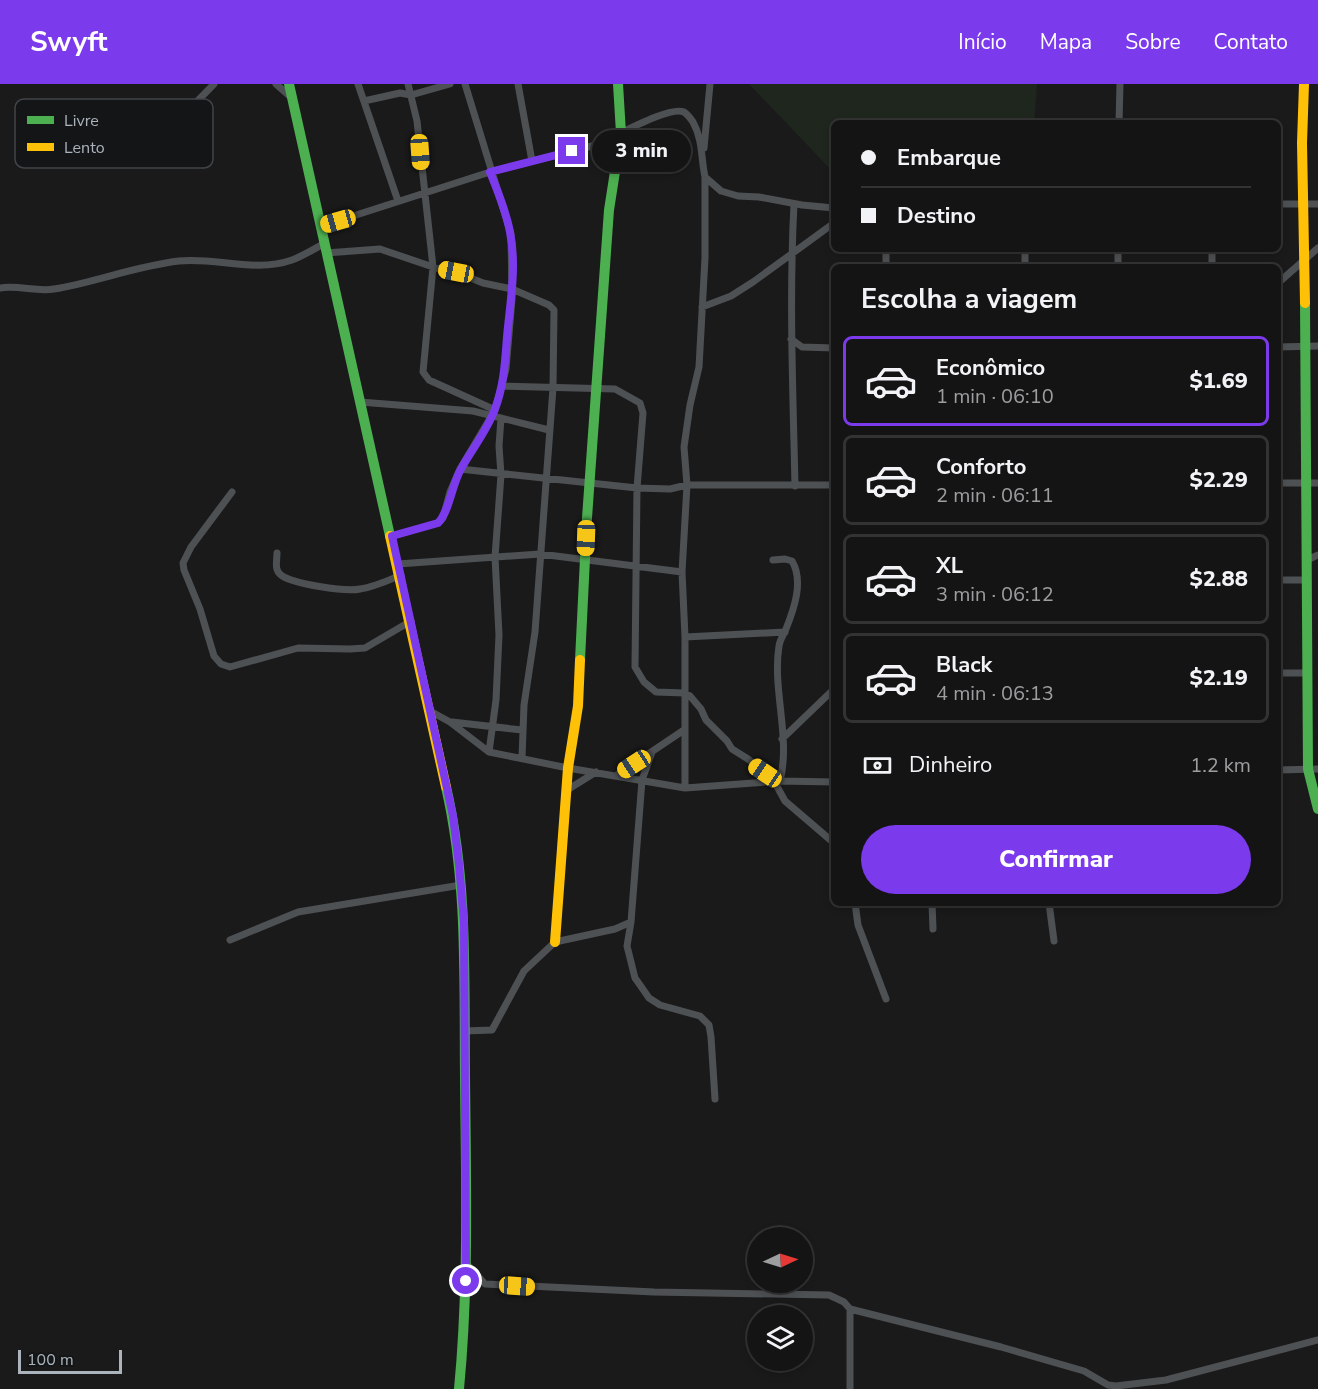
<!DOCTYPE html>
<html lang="pt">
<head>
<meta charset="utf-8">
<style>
  body { margin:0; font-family:"Nunito Sans",sans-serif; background:#212122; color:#f1f3f6; height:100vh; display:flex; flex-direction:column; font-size:22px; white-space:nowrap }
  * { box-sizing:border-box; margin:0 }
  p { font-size:20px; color:#9d9ea0 }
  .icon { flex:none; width:33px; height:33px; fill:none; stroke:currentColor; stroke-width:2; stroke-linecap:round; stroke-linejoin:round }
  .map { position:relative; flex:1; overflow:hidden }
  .sheet { position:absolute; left:831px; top:180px; width:450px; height:642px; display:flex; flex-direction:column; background:#141414; border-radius:9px; box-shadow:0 3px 9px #0003,0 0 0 2px #333334 }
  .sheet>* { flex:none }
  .guide { position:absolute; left:831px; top:36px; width:450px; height:132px; border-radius:9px; box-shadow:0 3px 9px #0003,0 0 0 2px #333334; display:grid; align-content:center; height:132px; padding:0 30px; background:#141414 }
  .needle { width:39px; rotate:86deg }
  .fabs { position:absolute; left:747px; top:1143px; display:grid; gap:12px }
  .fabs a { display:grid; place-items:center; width:66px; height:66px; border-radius:50%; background:#141414; box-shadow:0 3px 9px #0003,0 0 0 2px #333334; font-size:30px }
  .scale { position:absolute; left:18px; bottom:15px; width:104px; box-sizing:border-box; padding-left:6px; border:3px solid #abb4bd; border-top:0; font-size:16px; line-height:21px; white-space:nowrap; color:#abb4bd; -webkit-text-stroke:4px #141517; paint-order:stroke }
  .end { position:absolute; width:27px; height:27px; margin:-14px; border:8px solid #7c3aed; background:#fff; box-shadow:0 0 0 3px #fff }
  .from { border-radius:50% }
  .bubble { position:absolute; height:42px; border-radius:21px; background:#141414; box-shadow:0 3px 9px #0003,0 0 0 2px #333334; font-size:20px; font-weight:800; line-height:42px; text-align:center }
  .car { position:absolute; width:18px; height:36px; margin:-18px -9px; border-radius:8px; box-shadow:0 0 4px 2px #0007; background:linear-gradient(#f5c518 24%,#345 0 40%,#f5c518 0 76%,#345 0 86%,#f5c518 0) }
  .guide b { display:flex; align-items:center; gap:21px; height:57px; font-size:22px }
  .guide b+b { border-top:2px solid #333334 }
  .guide i { width:15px; height:15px; background:#f1f3f6 }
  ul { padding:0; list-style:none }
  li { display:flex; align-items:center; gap:18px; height:90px; margin:0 12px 9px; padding:0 18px; border:3px solid #333334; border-radius:9px }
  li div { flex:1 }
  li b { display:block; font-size:22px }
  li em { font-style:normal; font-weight:800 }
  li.on { border-color:#7c3aed }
  li>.icon { width:54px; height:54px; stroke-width:1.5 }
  h2 { padding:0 30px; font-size:27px; line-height:72px }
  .pay { display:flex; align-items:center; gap:15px; height:66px; padding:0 30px; font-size:22px }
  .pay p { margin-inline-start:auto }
  .cta { display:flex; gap:12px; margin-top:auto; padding:12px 30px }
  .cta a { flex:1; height:69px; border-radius:36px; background:#7c3aed; color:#fff; font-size:24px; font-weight:800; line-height:69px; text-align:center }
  header { display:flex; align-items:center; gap:36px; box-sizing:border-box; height:84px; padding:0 30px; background:#7c3aed; color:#fff }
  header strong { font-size:28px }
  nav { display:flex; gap:33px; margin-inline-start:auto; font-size:21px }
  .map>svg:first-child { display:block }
  .green { fill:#1e261e }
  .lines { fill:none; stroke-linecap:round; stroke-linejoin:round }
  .street { stroke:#4e5154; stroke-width:7 }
  .fast { stroke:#4caf50; stroke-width:10 }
  .slow { stroke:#ffc107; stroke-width:10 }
  .route { stroke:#7c3aed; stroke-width:8 }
  .key { fill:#141517; stroke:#414549; stroke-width:1.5 }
  .key-label { font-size:16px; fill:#abb4bd }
</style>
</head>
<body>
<header>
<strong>Swyft</strong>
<nav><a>Início</a><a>Mapa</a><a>Sobre</a><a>Contato</a></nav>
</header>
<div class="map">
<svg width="1318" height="1305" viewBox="0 0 1318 1305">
  <rect width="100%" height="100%" fill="#1a1a1b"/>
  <path class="green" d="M749,0H1037L1034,39H834V89Z"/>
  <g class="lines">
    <path class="street" d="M276,0L292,14
      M358,0L398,117
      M408,0L417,37L433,183L423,288L429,296L495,326
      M518,0L532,77
      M364,17L400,9L411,11L450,0
      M1119,39L1120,0
      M135,58L159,52L174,41L214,0
      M704,64L710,0
      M794,120C789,214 793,308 795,402
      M1278,120H1318
      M322,142L490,88L592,62C610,56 668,21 684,28C687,30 691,35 693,38C703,56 701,75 705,93L721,107L738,112L759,113L802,121L834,124
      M886,165V183
      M1118,165V183
      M326,169L380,165L433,183L456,188L483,199L512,205L549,221L554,226L553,304L535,548L524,621L522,674
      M1025,183V165
      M1212,183V165
      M1278,199L1318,164
      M0,204C18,201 37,208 54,205C96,198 136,182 179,177C216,173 255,189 292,176C303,172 314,165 325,159
      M702,223L731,212L753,198L834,139
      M791,255L802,263L834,264
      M1278,263L1318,262
      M503,302L615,305L640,319L643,329L637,404L635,583L644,598L656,608L684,609L690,612L701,625L706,636L727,657L732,665L748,675L774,697L785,717L834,759
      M360,318L473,327L549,346
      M460,385L637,404L670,405L687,401H834
      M1278,399H1318
      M232,408L191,463L183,479L184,486L200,525L214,572L221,580L230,583L298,564L350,565L365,564L411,537
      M392,452L438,439L443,434L450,408L460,385L495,326L506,285L512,215L511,150L465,0
      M277,469C277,477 274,486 281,491C292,500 346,508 360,505C374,503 387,497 401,491
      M773,476L785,475L792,477C804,497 794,525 786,545C784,550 780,555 779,562C772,605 791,654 780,697
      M1307,476L1318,471
      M398,480L540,470L682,488
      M1278,496H1307
      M685,553L785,548
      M1278,589H1308
      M430,627L450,638L489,668L568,684L685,704L780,697L834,698
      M452,638L522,646
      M782,655L834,605
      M489,668L496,616L499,551L495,473L501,391L499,362L501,334
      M1278,686L1318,685
      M617,691L684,646
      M685,704V553L682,488L687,401L684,363L690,321L699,283L705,174V93
      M567,706L596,688
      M855,819L858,841L886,915
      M932,819L933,845
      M1049,819L1054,857
      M631,838L642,696L652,668
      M230,856L298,828L461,801
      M464,947L492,946L524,887L555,858L615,845L631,838L627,862L635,894L640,901L649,914L660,921L700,932L709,941L711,953L715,1015
      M467,1180L485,1200L654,1208L829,1211L844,1218L850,1225V1305
      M850,1225L1001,1263L1084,1287L1108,1301L1116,1302L1166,1296L1318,1256"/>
    <path class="fast" d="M289,0L390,452
      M1305,219L1308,685L1318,725
      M580,576L587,434L609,126L621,49L618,0
      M446,703C468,798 464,896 465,992C466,1097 469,1201 459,1305"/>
    <path class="slow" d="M1304,0L1302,59L1305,219
      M390,452L446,703
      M555,858L568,684L578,622L580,576"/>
  </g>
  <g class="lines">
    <path class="route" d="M466,1197L464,839L459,780L453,732L392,452L438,439C449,429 452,400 461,385C472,365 487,347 495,325C504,301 505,279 507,253C510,219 517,183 510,148C506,127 498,108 490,88L572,67"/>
  </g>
  <rect x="15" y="15" width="198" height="69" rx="9" class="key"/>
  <rect x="27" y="32" width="27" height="8" fill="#4caf50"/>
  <rect x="27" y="59" width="27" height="8" fill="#ffc107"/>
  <g class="key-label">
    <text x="64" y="42">Livre</text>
    <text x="64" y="69">Lento</text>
  </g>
</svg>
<div class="fabs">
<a><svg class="needle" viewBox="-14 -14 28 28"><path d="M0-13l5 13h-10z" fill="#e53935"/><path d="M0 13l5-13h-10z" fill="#9d9ea0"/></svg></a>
<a><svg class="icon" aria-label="layers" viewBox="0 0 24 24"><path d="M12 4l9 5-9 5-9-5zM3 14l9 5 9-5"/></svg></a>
</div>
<div class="scale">100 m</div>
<i class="end from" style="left:466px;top:1197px"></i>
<i class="end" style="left:572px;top:67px"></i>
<div class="bubble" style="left:592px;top:46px;width:99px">3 min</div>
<i class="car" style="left:420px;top:68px;rotate:176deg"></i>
<i class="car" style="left:338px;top:137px;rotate:254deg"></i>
<i class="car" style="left:456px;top:188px;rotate:281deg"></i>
<i class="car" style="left:586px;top:454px;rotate:182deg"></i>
<i class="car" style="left:634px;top:680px;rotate:237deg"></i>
<i class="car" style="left:765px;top:689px;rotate:304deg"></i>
<i class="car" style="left:517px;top:1202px;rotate:94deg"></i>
<div class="guide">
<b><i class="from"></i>Embarque</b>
<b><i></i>Destino</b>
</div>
<section class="sheet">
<h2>Escolha a viagem</h2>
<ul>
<li class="on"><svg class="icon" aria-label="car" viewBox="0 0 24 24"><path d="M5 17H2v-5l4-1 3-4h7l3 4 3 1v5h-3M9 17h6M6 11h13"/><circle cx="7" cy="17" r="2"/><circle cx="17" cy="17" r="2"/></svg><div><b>Econômico</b><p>1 min · 06:10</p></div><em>$1.69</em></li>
<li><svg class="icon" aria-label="car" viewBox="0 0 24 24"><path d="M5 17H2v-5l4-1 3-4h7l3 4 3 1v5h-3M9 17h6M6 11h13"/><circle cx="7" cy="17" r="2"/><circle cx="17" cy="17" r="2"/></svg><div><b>Conforto</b><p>2 min · 06:11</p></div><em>$2.29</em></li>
<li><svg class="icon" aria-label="car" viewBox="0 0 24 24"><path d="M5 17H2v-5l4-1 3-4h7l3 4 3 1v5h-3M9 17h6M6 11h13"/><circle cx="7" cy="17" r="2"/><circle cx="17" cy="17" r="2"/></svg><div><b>XL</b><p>3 min · 06:12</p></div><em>$2.88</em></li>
<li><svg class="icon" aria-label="car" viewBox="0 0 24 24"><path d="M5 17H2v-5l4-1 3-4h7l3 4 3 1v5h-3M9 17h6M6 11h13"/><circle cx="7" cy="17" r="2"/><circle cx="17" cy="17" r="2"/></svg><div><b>Black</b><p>4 min · 06:13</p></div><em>$2.19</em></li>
</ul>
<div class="pay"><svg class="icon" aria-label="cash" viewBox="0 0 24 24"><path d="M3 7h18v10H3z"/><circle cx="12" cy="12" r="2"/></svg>Dinheiro<p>1.2 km</p></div>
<div class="cta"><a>Confirmar</a></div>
</section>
</div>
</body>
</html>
